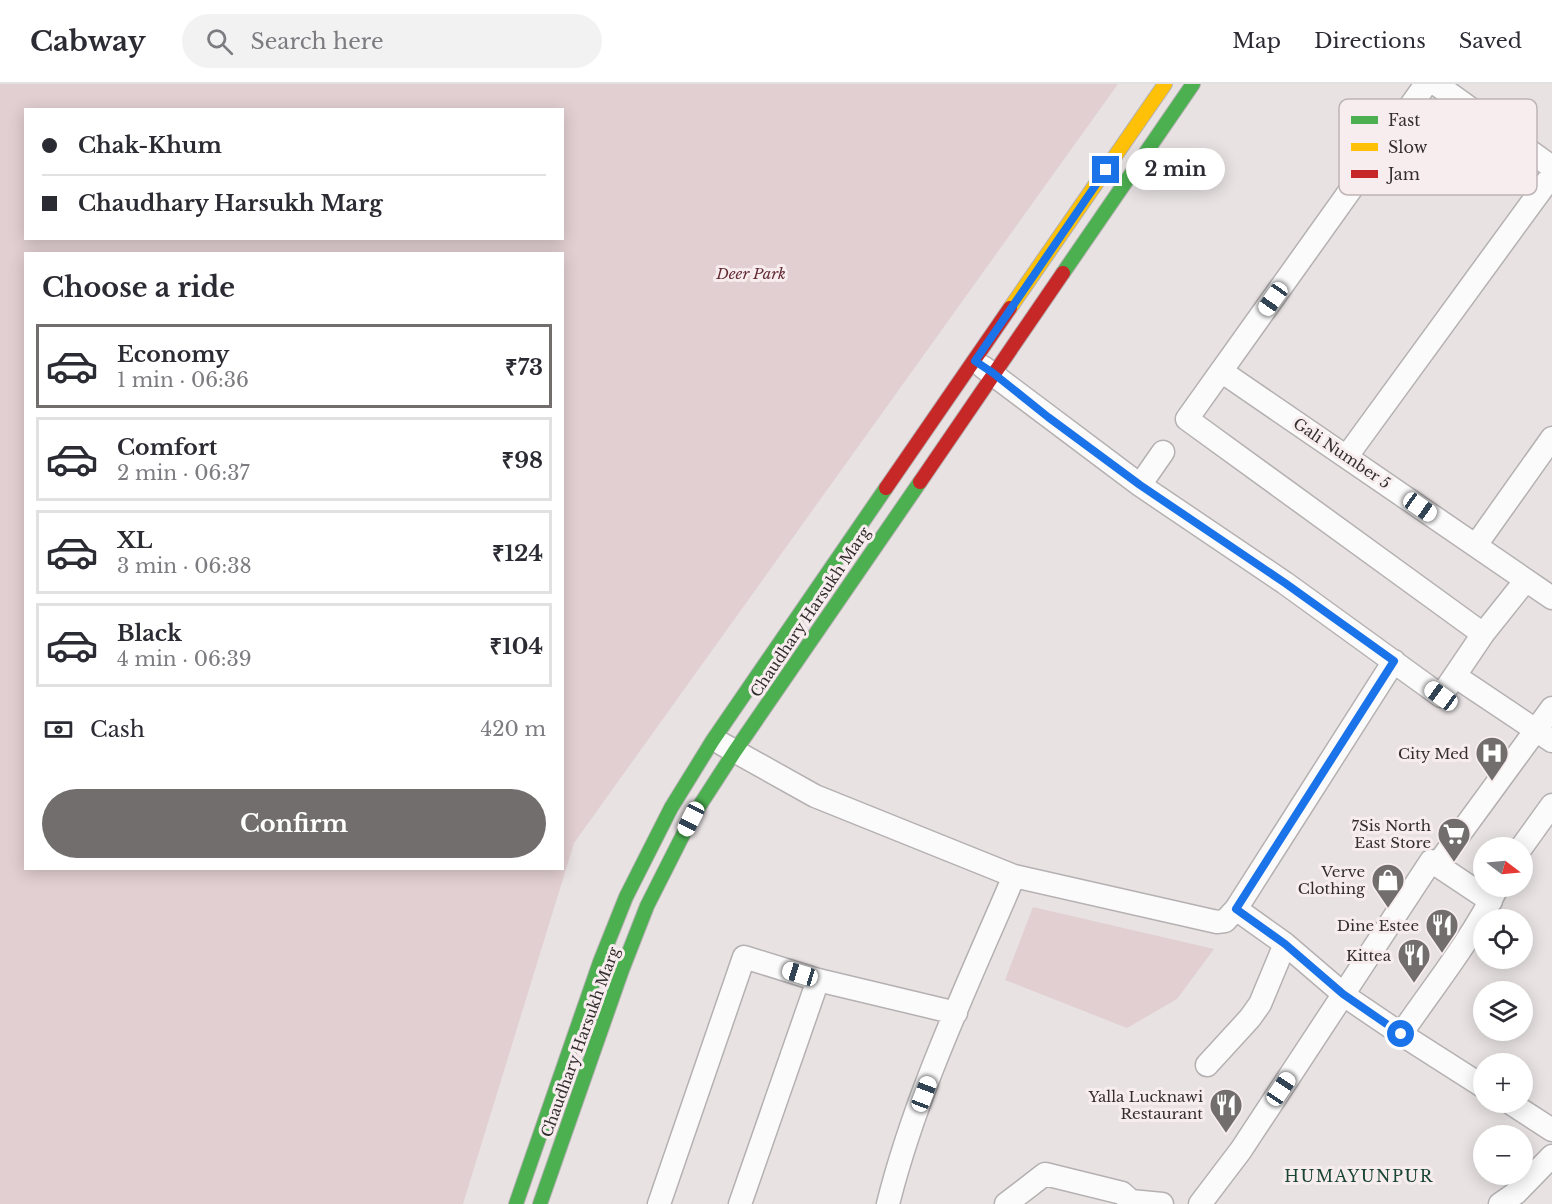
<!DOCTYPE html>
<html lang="en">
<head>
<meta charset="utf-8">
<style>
  body { margin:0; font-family:"Libre Baskerville",serif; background:#f2f2f3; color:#2b2b33; height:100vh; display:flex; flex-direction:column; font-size:22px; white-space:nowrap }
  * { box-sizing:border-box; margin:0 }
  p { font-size:20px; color:#7c7c81 }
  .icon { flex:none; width:33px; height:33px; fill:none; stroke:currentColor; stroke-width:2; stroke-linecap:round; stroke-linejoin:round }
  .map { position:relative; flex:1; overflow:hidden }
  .sheet { position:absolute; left:24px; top:168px; width:540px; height:618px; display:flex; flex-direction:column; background:#fff; border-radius:0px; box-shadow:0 3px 15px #0003 }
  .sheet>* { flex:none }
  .top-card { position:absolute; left:24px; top:24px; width:540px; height:132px; border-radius:0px; box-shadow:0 3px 15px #0003; display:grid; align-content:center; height:132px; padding:0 18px; background:#fff }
  .needle { width:39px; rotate:106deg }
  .tools { position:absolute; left:1473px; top:753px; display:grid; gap:12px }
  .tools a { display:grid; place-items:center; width:60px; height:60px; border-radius:50%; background:#fff; box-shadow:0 3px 15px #0003; font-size:30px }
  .end { position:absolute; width:27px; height:27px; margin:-14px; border:8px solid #1a73e8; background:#fff; box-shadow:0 0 0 3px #fff }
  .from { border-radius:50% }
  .bubble { position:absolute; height:42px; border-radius:21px; background:#fff; box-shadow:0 3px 15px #0003; font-size:20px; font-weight:700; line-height:42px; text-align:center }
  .car { position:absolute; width:18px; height:36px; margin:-18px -9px; border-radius:8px; box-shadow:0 0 4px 2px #0007; background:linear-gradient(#fff 24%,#345 0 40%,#fff 0 76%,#345 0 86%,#fff 0) }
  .top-card b { display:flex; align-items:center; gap:21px; height:57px; font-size:22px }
  .top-card b+b { border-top:2px solid #e1e1e2 }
  .top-card i { width:15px; height:15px; background:#2b2b33 }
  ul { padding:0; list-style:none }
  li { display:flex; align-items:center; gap:18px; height:84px; margin:0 12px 9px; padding:0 6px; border:3px solid #e1e1e2; border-radius:0px }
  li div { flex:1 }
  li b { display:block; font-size:22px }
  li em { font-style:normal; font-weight:700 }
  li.on { border-color:#726e6e }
  li>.icon { width:54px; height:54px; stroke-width:1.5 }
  h2 { padding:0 18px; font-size:27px; line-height:72px }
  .pay { display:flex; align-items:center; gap:15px; height:66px; padding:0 18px; font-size:22px }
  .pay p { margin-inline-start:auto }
  .primary-button { display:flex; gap:12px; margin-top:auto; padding:12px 18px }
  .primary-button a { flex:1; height:69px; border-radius:36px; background:#726e6e; color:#fff; font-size:24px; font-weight:700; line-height:69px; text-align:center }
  header { display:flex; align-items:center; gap:36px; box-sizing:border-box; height:84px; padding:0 30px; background:#fff; border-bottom:2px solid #e1e1e2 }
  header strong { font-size:28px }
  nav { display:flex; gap:33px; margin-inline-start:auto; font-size:21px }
  .search { width:420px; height:54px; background:#f2f2f3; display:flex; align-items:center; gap:15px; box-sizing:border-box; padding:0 21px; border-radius:33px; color:#7c7c81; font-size:22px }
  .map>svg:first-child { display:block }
  .green { fill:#e2cfd1; fill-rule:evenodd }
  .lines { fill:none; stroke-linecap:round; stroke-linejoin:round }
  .street-casing { stroke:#b5b0b2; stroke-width:25 }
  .fast-casing { stroke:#b5b0b2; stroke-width:16 }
  .slow-casing { stroke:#b5b0b2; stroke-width:16 }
  .jam-casing { stroke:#b5b0b2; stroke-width:16 }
  .street { stroke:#fcfbfb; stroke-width:22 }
  .fast { stroke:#4caf50; stroke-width:14 }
  .slow { stroke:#ffc107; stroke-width:14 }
  .jam { stroke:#c62828; stroke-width:14 }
  .route { stroke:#1a73e8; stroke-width:8 }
  .labels { text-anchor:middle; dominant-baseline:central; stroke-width:6; stroke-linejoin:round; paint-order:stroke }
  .park-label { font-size:15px; font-style:italic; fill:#642c35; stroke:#f8edee }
  .street-label { font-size:15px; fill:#332f2f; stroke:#f8edee }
  .poi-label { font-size:15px; fill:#332f2f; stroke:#f8edee; text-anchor:end }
  .neighbourhood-label { font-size:16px; letter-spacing:1.5px; fill:#194633; stroke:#f8edee }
  .key { fill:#f8edee; stroke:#bdb4b5; stroke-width:1.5 }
  .key-label { font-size:16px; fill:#332f2f }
</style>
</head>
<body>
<header>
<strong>Cabway</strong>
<div class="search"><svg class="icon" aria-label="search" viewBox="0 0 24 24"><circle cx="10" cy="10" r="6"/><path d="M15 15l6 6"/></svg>Search here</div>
<nav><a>Map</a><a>Directions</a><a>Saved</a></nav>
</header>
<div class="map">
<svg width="1552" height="1120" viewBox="0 0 1552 1120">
  <rect width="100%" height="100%" fill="#e8e2e3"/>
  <path class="green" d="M0,0H1118L574,759L463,1120H0ZM26,26H562V154H26ZM26,170H562V784H26Z
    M1033,823L1214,865L1177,915L1127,944L1005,896Z"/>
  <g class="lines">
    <g class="street-casing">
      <path id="street" d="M1426,0L1187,335L1483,550
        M1436,0L1552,83
        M983,283L1140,401L1285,499L1441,612L1483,550L1526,496
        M1221,287L1552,514
        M1347,372L1552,91
        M1140,401L1163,368
        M1476,461L1552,354
        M1455,592L1552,657
        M722,660L815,712L1014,792C969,898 916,1008 888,1120
        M1521,764L1552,721
        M1437,781L1552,624
        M1014,792L1217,838L1225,837L1236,825L1394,577
        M1236,825L1285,860L1348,914L1401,950L1484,1003
        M818,896L956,929
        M1401,950C1434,902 1472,855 1498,802
        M1207,981L1250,934L1260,920L1285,860
        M1509,1018L1552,1046
        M659,1120L744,873L818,896L740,1120
        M1006,1120L1045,1090L1122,1109L1131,1117L1162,1120
        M1200,1120L1241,1066L1431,777L1491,817
        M1500,1120L1516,1109L1552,1072"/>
    </g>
    <g class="fast-casing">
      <path id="fast" d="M1063,189L1193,0
        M516,1120L600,878L626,813L671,724L713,656L886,404
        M540,1120L622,886L647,822L691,735L735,667L920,398"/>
    </g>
    <g class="slow-casing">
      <path id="slow" d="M1010,224L1165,0"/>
    </g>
    <g class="jam-casing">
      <path id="jam" d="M920,398L1063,189
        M886,404L1010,224"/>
    </g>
    <use href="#street" class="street"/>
    <use href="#fast" class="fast"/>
    <use href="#slow" class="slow"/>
    <use href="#jam" class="jam"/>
  </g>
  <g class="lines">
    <path class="route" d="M1106,86L975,277L993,289L1048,333L1140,401L1285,499L1394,577L1236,825L1285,860L1343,910L1401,950"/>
  </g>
  <defs>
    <g id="hospital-pin" transform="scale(1.725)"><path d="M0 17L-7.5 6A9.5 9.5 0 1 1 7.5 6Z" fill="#726e6e" stroke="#f8edee"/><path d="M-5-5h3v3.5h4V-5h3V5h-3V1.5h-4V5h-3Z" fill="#fff"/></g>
    <g id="supermarket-pin" transform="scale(1.725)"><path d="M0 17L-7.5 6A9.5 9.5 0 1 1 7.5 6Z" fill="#726e6e" stroke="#f8edee"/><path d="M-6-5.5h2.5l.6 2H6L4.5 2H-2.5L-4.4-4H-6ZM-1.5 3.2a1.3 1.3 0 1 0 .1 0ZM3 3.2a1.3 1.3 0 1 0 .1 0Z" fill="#fff"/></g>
    <g id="shop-pin" transform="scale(1.725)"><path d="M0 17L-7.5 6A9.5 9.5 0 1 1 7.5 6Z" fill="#726e6e" stroke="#f8edee"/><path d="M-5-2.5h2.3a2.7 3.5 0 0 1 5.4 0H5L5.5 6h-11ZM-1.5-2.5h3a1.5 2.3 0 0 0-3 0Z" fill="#fff"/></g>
    <g id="restaurant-pin" transform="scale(1.725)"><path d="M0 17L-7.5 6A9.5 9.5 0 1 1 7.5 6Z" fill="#726e6e" stroke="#f8edee"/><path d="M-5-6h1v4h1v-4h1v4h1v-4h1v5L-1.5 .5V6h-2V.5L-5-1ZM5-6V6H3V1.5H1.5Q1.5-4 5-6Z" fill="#fff"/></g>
  </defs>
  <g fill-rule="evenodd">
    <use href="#hospital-pin" x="1492" y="669"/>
    <use href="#supermarket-pin" x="1454" y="750"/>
    <use href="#shop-pin" x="1388" y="796"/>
    <use href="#restaurant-pin" x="1442" y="841"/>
    <use href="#restaurant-pin" x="1414" y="871"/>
    <use href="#restaurant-pin" x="1226" y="1021"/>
  </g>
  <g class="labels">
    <g class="park-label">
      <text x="751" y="189">Deer Park</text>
    </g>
    <g class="street-label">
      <text transform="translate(1342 369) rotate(34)">Gali Number 5</text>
      <text transform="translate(810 528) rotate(-56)">Chaudhary Harsukh Marg</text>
      <text transform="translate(580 958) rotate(-70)">Chaudhary Harsukh Marg</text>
    </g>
    <g class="poi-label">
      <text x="1469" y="669">City Med</text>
      <text x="1431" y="741">7Sis North<tspan x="1431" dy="17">East Store</tspan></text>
      <text x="1365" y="787">Verve<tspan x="1365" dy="17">Clothing</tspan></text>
      <text x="1419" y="841">Dine Estee</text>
      <text x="1391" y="871">Kittea</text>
      <text x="1203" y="1012">Yalla Lucknawi<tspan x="1203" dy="17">Restaurant</tspan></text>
    </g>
    <g class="neighbourhood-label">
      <text x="1359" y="1092">HUMAYUNPUR</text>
    </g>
  </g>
  <rect x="1339" y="15" width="198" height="96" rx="9" class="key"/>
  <rect x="1351" y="32" width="27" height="8" fill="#4caf50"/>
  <rect x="1351" y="59" width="27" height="8" fill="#ffc107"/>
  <rect x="1351" y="86" width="27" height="8" fill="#c62828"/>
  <g class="key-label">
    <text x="1388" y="42">Fast</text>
    <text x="1388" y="69">Slow</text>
    <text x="1388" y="96">Jam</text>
  </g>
</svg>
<div class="tools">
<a><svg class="needle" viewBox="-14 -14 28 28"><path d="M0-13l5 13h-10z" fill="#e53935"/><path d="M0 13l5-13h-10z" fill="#7c7c81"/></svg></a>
<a><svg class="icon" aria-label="locate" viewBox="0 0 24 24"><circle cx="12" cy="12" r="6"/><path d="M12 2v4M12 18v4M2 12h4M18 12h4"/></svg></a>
<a><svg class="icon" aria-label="layers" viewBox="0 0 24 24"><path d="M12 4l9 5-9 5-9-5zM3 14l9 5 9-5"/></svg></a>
<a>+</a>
<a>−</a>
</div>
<i class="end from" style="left:1401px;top:950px"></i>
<i class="end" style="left:1106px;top:86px"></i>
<div class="bubble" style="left:1126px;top:64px;width:99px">2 min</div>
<i class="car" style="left:1273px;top:215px;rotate:215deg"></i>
<i class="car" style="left:1420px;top:423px;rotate:125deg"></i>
<i class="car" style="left:1441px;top:612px;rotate:306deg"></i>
<i class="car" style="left:691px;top:735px;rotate:207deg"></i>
<i class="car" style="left:800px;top:890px;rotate:287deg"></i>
<i class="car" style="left:1281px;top:1005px;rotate:34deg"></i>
<i class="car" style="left:924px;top:1010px;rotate:21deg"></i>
<div class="top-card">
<b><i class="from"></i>Chak-Khum</b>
<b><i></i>Chaudhary Harsukh Marg</b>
</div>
<section class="sheet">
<h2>Choose a ride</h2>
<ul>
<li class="on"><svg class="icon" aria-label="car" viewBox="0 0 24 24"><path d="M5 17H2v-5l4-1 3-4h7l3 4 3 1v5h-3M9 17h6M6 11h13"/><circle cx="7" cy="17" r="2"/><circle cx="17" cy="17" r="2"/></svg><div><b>Economy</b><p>1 min · 06:36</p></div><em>₹73</em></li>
<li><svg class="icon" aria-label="car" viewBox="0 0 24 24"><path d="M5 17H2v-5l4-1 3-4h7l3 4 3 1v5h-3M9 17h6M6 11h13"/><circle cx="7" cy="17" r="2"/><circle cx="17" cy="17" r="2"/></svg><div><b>Comfort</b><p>2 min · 06:37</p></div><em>₹98</em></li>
<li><svg class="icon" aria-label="car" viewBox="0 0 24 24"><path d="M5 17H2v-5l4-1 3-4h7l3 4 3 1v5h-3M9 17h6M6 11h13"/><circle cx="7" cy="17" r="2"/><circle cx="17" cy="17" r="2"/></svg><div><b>XL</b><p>3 min · 06:38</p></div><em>₹124</em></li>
<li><svg class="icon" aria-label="car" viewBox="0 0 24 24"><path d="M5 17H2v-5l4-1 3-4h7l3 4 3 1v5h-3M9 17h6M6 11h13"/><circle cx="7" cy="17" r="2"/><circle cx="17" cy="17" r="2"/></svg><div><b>Black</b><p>4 min · 06:39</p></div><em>₹104</em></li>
</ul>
<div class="pay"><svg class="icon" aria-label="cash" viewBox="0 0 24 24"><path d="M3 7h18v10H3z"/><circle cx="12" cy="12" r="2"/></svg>Cash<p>420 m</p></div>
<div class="primary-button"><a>Confirm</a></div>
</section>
</div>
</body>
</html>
